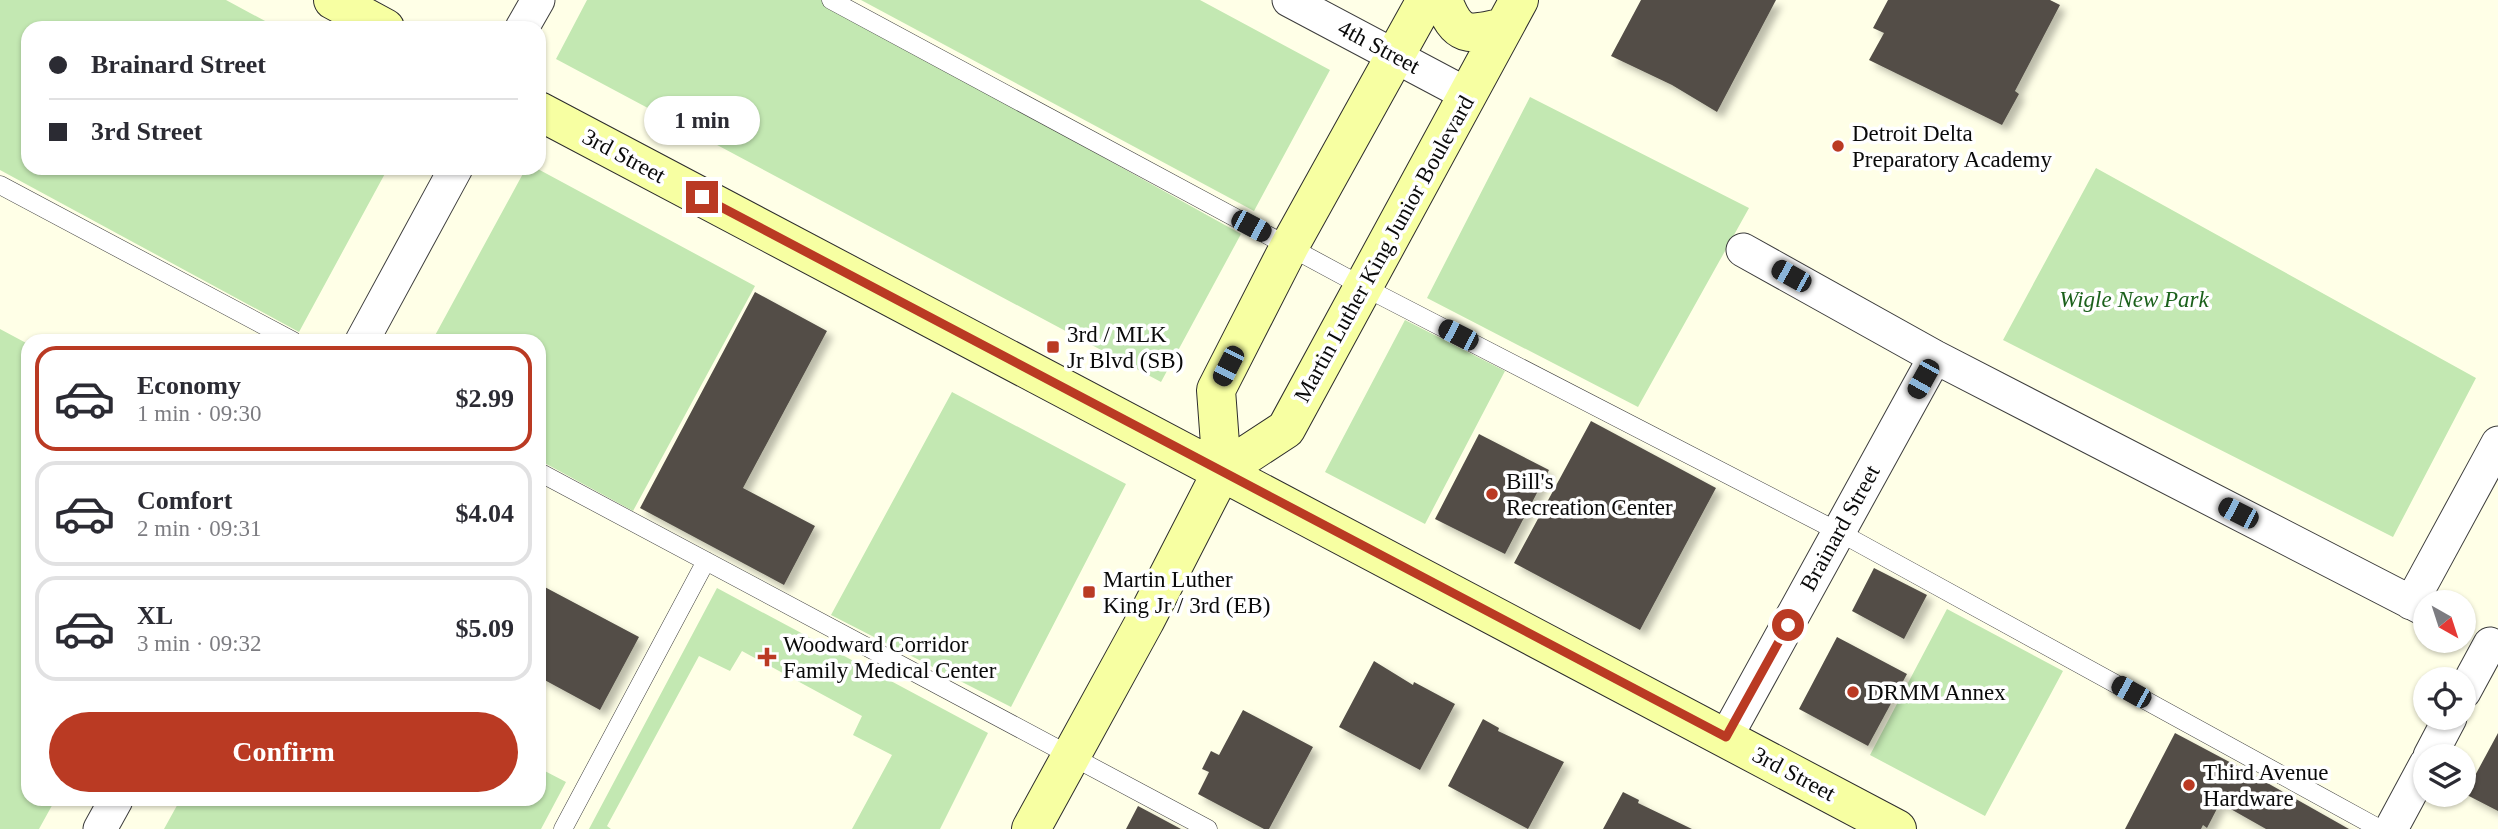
<!DOCTYPE html>
<html lang="en">
<head>
<meta charset="utf-8">
<style>
  body { margin:0; font-family:"Times New Roman",serif; background:#f7f7f7; color:#2b2b33; height:100vh; display:flex; flex-direction:column; font-size:26px; white-space:nowrap }
  * { box-sizing:border-box; margin:0 }
  p { font-size:23px; color:#7c7c81 }
  .icon { flex:none; width:38px; height:38px; fill:none; stroke:currentColor; stroke-width:2; stroke-linecap:round; stroke-linejoin:round }
  .map { position:relative; flex:1; overflow:hidden }
  .details { position:absolute; left:21px; top:334px; width:525px; height:472px; display:flex; flex-direction:column; background:#fff; border-radius:21px; box-shadow:0 2px 5px #0004 }
  .details>* { flex:none }
  .hud { position:absolute; left:21px; top:21px; width:525px; height:154px; border-radius:21px; box-shadow:0 2px 5px #0004; display:grid; align-content:center; height:154px; padding:0 28px; background:#fff }
  .needle { width:46px; rotate:141deg }
  .buttons { position:absolute; left:2413px; top:590px; display:grid; gap:14px }
  .buttons a { display:grid; place-items:center; width:63px; height:63px; border-radius:50%; background:#fff; box-shadow:0 2px 5px #0004; font-size:35px }
  .end { position:absolute; width:32px; height:32px; margin:-16px; border:9px solid #ba3a23; background:#fff; box-shadow:0 0 0 4px #fff }
  .from { border-radius:50% }
  .bubble { position:absolute; height:49px; border-radius:24px; background:#fff; box-shadow:0 2px 5px #0004; font-size:23px; font-weight:800; line-height:49px; text-align:center }
  .car { position:absolute; width:21px; height:42px; margin:-21px -10px; border-radius:9px; box-shadow:0 0 5px 2px #0007; background:linear-gradient(#222 24%,#8ab4d8 0 40%,#222 0 76%,#8ab4d8 0 86%,#222 0) }
  .hud b { display:flex; align-items:center; gap:24px; height:66px; font-size:26px }
  .hud b+b { border-top:2px solid #e1e1e2 }
  .hud i { width:18px; height:18px; background:#2b2b33 }
  ul { padding:12px 0 0; list-style:none }
  li { display:flex; align-items:center; gap:21px; height:105px; margin:0 14px 10px; padding:0 14px; border:4px solid #e1e1e2; border-radius:21px }
  li div { flex:1 }
  li b { display:block; font-size:26px }
  li em { font-style:normal; font-weight:800 }
  li.on { border-color:#ba3a23 }
  li>.icon { width:63px; height:63px; stroke-width:1.5 }
  .primary-button { display:flex; gap:14px; margin-top:auto; padding:14px 28px }
  .primary-button a { flex:1; height:80px; border-radius:42px; background:#ba3a23; color:#fff; font-size:28px; font-weight:800; line-height:80px; text-align:center }
  .map>svg:first-child { display:block }
  .green { fill:#c3e8b2 }
  .building { fill:#534e47; filter:url(#shadow) }
  .lines { fill:none; stroke-linecap:round; stroke-linejoin:round }
  .lane-casing { stroke:#3d3d3d; stroke-width:19 }
  .street-casing { stroke:#3d3d3d; stroke-width:35 }
  .secondary-casing { stroke:#2c2c2c; stroke-width:40 }
  .lane { stroke:#fff; stroke-width:18 }
  .street { stroke:#fff; stroke-width:33 }
  .secondary { stroke:#f7ffa2; stroke-width:38 }
  .route { stroke:#ba3a23; stroke-width:9 }
  .poi-dot { fill:#ba3a23; stroke:#fff; stroke-width:2.5 }
  .labels { text-anchor:middle; dominant-baseline:central; stroke-width:7; stroke-linejoin:round; paint-order:stroke }
  .street-label { font-size:23px; fill:#0a0a0a; stroke:#fff }
  .poi-label { font-size:23px; fill:#0a0a0a; stroke:#fff; text-anchor:start }
  .park-label { font-size:23px; font-style:italic; fill:#1c611c; stroke:#fff }
</style>
</head>
<body>
<div class="map">
<svg width="2498" height="829" viewBox="0 0 2498 829">
  <defs>
    <filter id="shadow"><feDropShadow dx="6" dy="6" stdDeviation="3.5" flood-color="#0004"/></filter>
  </defs>
  <rect width="100%" height="100%" fill="#ffffe7"/>
  <path class="green" d="M0,0H226L278,28H28V168H388L299,332L0,170Z
    M587,0H821L1241,234L1161,382L556,59Z
    M861,0H1200L1330,70L1254,211Z
    M1530,97L1749,208L1638,407L1427,298Z
    M526,168H536L755,286L633,511L539,460V341H432Z
    M2096,168L2476,378L2393,537L2003,340Z
    M1405,320L1505,371L1425,524L1325,472Z
    M0,329L28,344V800H55L39,829H0Z
    M952,392L1126,484L1011,707L831,615Z
    M717,588L988,733L940,829H852L892,755L853,735L862,716L742,651L730,671L699,656L607,826L611,829H589Z
    M1947,609L2063,671L1985,816L1870,755Z
    M539,768L566,782L541,829H164L180,800H539Z"/>
  <path class="building" d="M1641,0H1776L1717,112L1672,85L1611,56Z
    M1888,0H2050L2060,5L2015,91L2019,94L2002,125L1869,60L1884,33L1873,28Z
    M755,292L827,331L743,488L815,526L784,585L640,508Z
    M1591,421L1716,488L1640,630L1514,563Z
    M1479,434L1549,470L1505,554L1435,519Z
    M1874,568L1927,595L1904,639L1852,611Z
    M539,584L639,637L600,710L539,677V618L542,612L539,611Z
    M1837,637L1907,674L1868,746L1799,709Z
    M1374,661L1413,685L1414,682L1455,704L1420,770L1339,727Z
    M1243,710L1313,747L1269,829H1264L1198,794L1209,772L1202,769L1211,751L1219,755Z
    M1483,719L1499,728L1498,731L1564,762L1528,829L1448,786Z
    M2175,733L2239,767L2349,829H2266L2220,803L2207,828L2203,825L2201,829H2125Z
    M2498,733V811L2465,794Z
    M1623,792L1639,800L1638,803L1692,829H1603Z
    M1138,806L1181,829H1126Z"/>
  <g class="lines">
    <g class="lane-casing">
      <path id="lane" d="M831,0L1364,287L1837,531L2380,829
        M0,185L293,341
        M539,472L1208,829
        M563,829L706,561"/>
    </g>
    <g class="street-casing">
      <path id="street" d="M1289,0L1468,95
        M522,28L538,0
        M1743,250L1935,357L2426,610
        M362,341L456,168
        M2411,603L2498,443
        M2464,692L2490,644
        M1726,737L1935,357
        M2430,756L2450,718
        M100,829L116,800
        M2391,829L2426,764"/>
    </g>
    <g class="secondary-casing">
      <path id="secondary" d="M333,0L385,28
        M1443,0C1457,38 1468,36 1504,27
        M539,111L1897,829
        M1222,471L1216,390L1289,247L1426,0
        M1031,829L1145,621L1222,471L1286,429L1519,0"/>
    </g>
    <use href="#lane" class="lane"/>
    <use href="#street" class="street"/>
    <use href="#secondary" class="secondary"/>
  </g>
  <g class="lines">
    <path class="route" d="M702,197L1726,737L1788,625"/>
  </g>
  <g class="poi-dot">
    <circle cx="1838" cy="146" r="7"/>
    <rect x="1046" y="340" width="14" height="14" rx="3.5"/>
    <circle cx="1492" cy="494" r="7"/>
    <rect x="1082" y="585" width="14" height="14" rx="3.5"/>
    <path d="M763.5 646.5h7v7h7v7h-7v7h-7v-7h-7v-7h7z"/>
    <circle cx="1853" cy="692" r="7"/>
    <circle cx="2189" cy="785" r="7"/>
  </g>
  <g class="labels">
    <g class="street-label">
      <text transform="translate(1379 47) rotate(28)">4th Street</text>
      <text transform="translate(624 156) rotate(28)">3rd Street</text>
      <text transform="translate(1384 249) rotate(-61)">Martin Luther King Junior Boulevard</text>
      <text transform="translate(1840 528) rotate(-61)">Brainard Street</text>
      <text transform="translate(1794 774) rotate(28)">3rd Street</text>
    </g>
    <g class="poi-label">
      <text x="1852" y="133">Detroit Delta<tspan x="1852" dy="26">Preparatory Academy</tspan></text>
      <text x="1067" y="334">3rd / MLK<tspan x="1067" dy="26">Jr Blvd (SB)</tspan></text>
      <text x="1506" y="481">Bill's<tspan x="1506" dy="26">Recreation Center</tspan></text>
      <text x="1103" y="579">Martin Luther<tspan x="1103" dy="26">King Jr / 3rd (EB)</tspan></text>
      <text x="783" y="644">Woodward Corridor<tspan x="783" dy="26">Family Medical Center</tspan></text>
      <text x="1867" y="692">DRMM Annex</text>
      <text x="2203" y="772">Third Avenue<tspan x="2203" dy="26">Hardware</tspan></text>
    </g>
    <g class="park-label">
      <text x="2134" y="299">Wigle New Park</text>
    </g>
  </g>
</svg>
<div class="buttons">
<a><svg class="needle" viewBox="-14 -14 28 28"><path d="M0-13l5 13h-10z" fill="#e53935"/><path d="M0 13l5-13h-10z" fill="#7c7c81"/></svg></a>
<a><svg class="icon" aria-label="locate" viewBox="0 0 24 24"><circle cx="12" cy="12" r="6"/><path d="M12 2v4M12 18v4M2 12h4M18 12h4"/></svg></a>
<a><svg class="icon" aria-label="layers" viewBox="0 0 24 24"><path d="M12 4l9 5-9 5-9-5zM3 14l9 5 9-5"/></svg></a>
</div>
<i class="end from" style="left:1788px;top:625px"></i>
<i class="end" style="left:702px;top:197px"></i>
<div class="bubble" style="left:644px;top:96px;width:116px">1 min</div>
<i class="car" style="left:1251px;top:226px;rotate:118deg"></i>
<i class="car" style="left:1791px;top:276px;rotate:299deg"></i>
<i class="car" style="left:1458px;top:335px;rotate:297deg"></i>
<i class="car" style="left:1228px;top:366px;rotate:207deg"></i>
<i class="car" style="left:1923px;top:379px;rotate:209deg"></i>
<i class="car" style="left:2238px;top:513px;rotate:297deg"></i>
<i class="car" style="left:2131px;top:692px;rotate:299deg"></i>
<div class="hud">
<b><i class="from"></i>Brainard Street</b>
<b><i></i>3rd Street</b>
</div>
<section class="details">
<ul>
<li class="on"><svg class="icon" aria-label="car" viewBox="0 0 24 24"><path d="M5 17H2v-5l4-1 3-4h7l3 4 3 1v5h-3M9 17h6M6 11h13"/><circle cx="7" cy="17" r="2"/><circle cx="17" cy="17" r="2"/></svg><div><b>Economy</b><p>1 min · 09:30</p></div><em>$2.99</em></li>
<li><svg class="icon" aria-label="car" viewBox="0 0 24 24"><path d="M5 17H2v-5l4-1 3-4h7l3 4 3 1v5h-3M9 17h6M6 11h13"/><circle cx="7" cy="17" r="2"/><circle cx="17" cy="17" r="2"/></svg><div><b>Comfort</b><p>2 min · 09:31</p></div><em>$4.04</em></li>
<li><svg class="icon" aria-label="car" viewBox="0 0 24 24"><path d="M5 17H2v-5l4-1 3-4h7l3 4 3 1v5h-3M9 17h6M6 11h13"/><circle cx="7" cy="17" r="2"/><circle cx="17" cy="17" r="2"/></svg><div><b>XL</b><p>3 min · 09:32</p></div><em>$5.09</em></li>
</ul>
<div class="primary-button"><a>Confirm</a></div>
</section>
</div>
</body>
</html>
